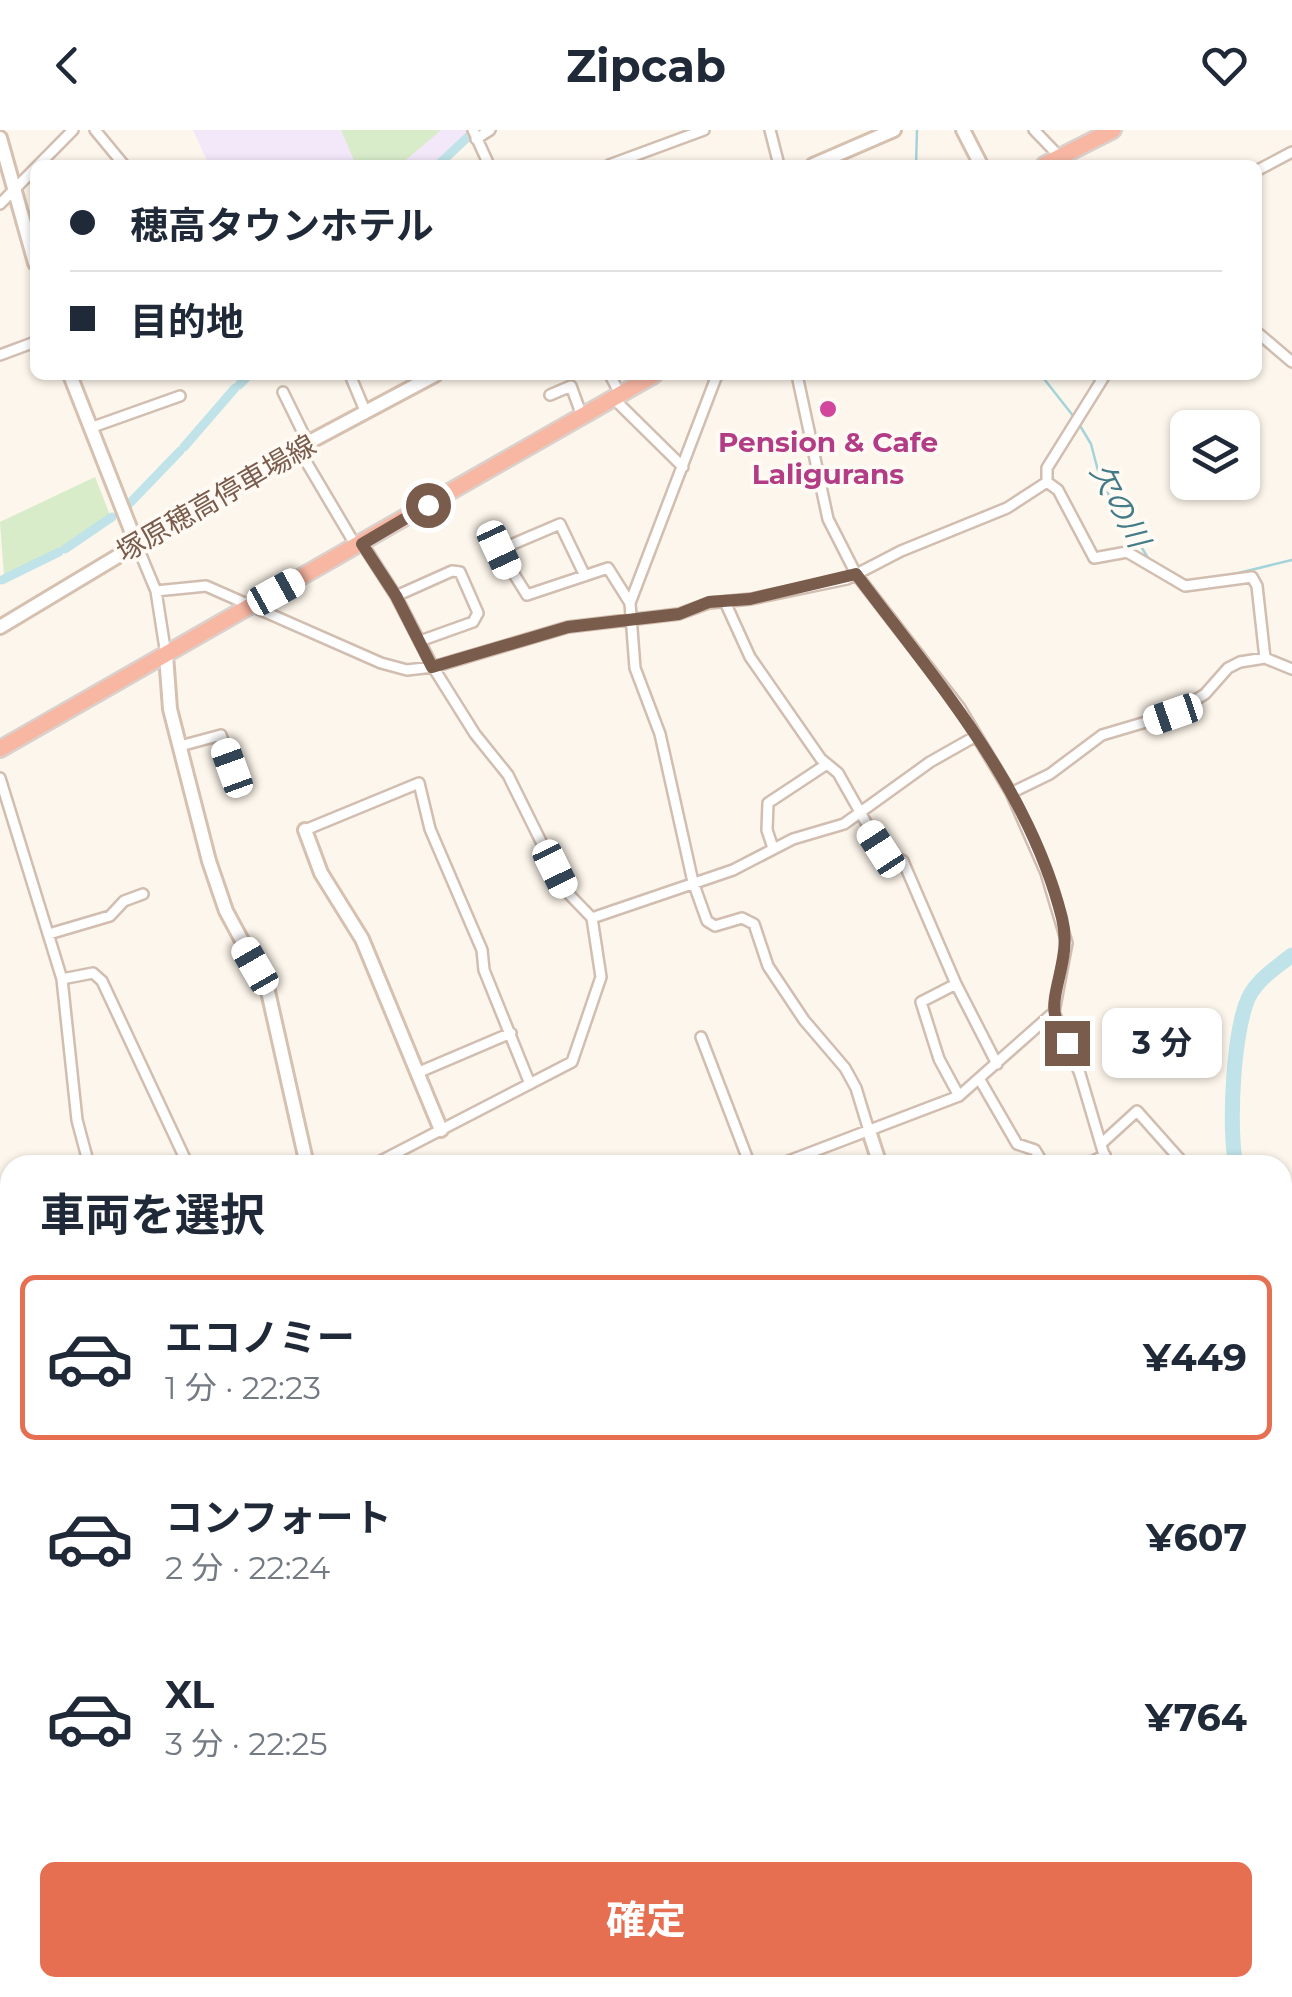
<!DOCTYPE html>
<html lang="ja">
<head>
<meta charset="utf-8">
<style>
  body { margin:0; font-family:Montserrat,"Noto Sans JP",sans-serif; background:#f2f2f3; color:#1f2937; height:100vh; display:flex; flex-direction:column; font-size:38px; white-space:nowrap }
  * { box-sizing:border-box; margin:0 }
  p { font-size:32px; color:#747a83 }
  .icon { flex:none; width:55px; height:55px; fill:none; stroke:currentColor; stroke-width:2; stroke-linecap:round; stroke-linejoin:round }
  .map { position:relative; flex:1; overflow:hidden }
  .panel { position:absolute; left:0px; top:1025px; width:1292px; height:842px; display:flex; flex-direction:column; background:#fff; border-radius:30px 30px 0 0; box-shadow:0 2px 8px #0004 }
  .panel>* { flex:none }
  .hud { position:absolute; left:30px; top:30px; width:1232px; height:220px; border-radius:15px; box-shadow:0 2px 8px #0004; display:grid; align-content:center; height:220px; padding:0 40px; background:#fff }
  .controls { position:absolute; left:1170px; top:280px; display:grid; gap:20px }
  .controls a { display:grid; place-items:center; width:90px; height:90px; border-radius:15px; background:#fff; box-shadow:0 2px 8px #0004; font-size:50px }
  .end { position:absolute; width:45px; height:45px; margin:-22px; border:12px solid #7a5c4d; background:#fff; box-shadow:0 0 0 5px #fff }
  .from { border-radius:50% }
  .bubble { position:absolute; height:70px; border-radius:15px; background:#fff; box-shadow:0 2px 8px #0004; font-size:32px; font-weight:700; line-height:70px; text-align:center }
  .car { position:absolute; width:30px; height:60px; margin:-30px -15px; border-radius:12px; box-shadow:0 0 8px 2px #0007; background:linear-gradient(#fff 24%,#345 0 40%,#fff 0 76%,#345 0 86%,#fff 0) }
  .hud b { display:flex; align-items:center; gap:35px; height:95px; font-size:38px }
  .hud b+b { border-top:2px solid #e0e1e3 }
  .hud i { width:25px; height:25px; background:#1f2937 }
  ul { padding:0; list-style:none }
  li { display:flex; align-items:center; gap:30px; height:165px; margin:0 20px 15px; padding:0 20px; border:5px solid transparent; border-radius:15px }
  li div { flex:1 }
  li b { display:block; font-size:38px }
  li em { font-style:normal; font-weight:700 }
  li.current { border-color:#e76f51 }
  li>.icon { width:90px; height:90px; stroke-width:1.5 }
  h2 { padding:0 40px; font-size:45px; line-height:120px }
  .button { display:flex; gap:20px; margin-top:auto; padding:20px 40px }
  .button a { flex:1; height:115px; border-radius:15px; background:#e76f51; color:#fff; font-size:40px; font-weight:700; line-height:115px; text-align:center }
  header { display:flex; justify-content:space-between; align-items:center; height:130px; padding:0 40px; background:#fff; font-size:45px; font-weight:700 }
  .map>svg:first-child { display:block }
  .education { fill:#f3e8fa }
  .green { fill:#d8ecc9 }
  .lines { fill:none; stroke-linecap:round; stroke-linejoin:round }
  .stream { stroke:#a5d3da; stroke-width:2.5 }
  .canal { stroke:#bfe3e8; stroke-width:9 }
  .river { stroke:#bfe3e8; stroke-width:15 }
  .street-casing { stroke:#d1beb0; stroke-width:14 }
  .secondary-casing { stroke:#d6c0b0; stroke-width:18 }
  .highway-casing { stroke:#dad1cd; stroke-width:20 }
  .street { stroke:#fff; stroke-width:9 }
  .secondary { stroke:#fff; stroke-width:12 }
  .highway { stroke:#f7b7a3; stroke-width:15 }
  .route { stroke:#7a5c4d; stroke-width:12 }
  .hotel-dot { fill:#d1479c; stroke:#fffaf3; stroke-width:4 }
  .labels { text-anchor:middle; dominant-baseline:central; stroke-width:8; stroke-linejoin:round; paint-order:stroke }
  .hotel-label { font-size:28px; font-weight:bold; fill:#b23c85; stroke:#fffaf3 }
  .street-label { font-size:28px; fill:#7a5c4d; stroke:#fffaf3 }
  .water-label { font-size:30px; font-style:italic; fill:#437c86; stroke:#fffaf3 }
</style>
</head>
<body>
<header><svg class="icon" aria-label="back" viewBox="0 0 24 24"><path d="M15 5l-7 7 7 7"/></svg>Zipcab<svg class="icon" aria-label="heart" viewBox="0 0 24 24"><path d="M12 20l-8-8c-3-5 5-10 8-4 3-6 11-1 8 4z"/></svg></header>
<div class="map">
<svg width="1292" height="1867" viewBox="0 0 1292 1867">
  <rect width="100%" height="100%" fill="#fdf6ec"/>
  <path class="education" d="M193,0H467L468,3L435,35H209Z"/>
  <path class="green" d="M341,0H441L400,35H356Z
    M95,347L110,385L68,414L4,446L0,392Z"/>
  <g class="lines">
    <path class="stream" d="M916,35L917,0
      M1041,245L1074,287
      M1079,294L1091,314L1101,352L1150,431
      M1226,446L1292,430
      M502,1858L507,1862L572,1864L604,1858
      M268,1867L379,1858
      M376,1867L407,1862L448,1867
      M596,1867H605"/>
    <path class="canal" d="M438,35L470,5
      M239,255L249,245
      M184,317L235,258
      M128,375L180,321
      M65,419L112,387
      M2,450L59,422"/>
    <path class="river" d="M1236,1035C1228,1000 1233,893 1251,863C1261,847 1278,836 1292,825
      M1282,1189L1292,1218
      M1282,1300L1292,1271
      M1282,1378L1292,1391
      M1282,1809L1292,1814
      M7,1867L76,1858"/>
    <g class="street-casing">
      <path id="street" d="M95,0L124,35
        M473,0L489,35
        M770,0L779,35
        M1034,0L1060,27
        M476,9L490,0
        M609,35L704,0
        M1258,40L1292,22
        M0,74L73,0
        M1258,203L1292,232
        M0,225L35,212
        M350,245L366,283
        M610,245L620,264
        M717,245L630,473L635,538L660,604L693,752L707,791L715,796L742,788L754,794L768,836L804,890L845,938L856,958L870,1004
        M283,262L308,313
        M550,265L571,256L582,286
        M613,268L683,337
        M90,298L180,266
        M298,318L356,416
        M1047,352L1058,360L1094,428L1127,422L1185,456L1252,447L1257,456L1265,528
        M1047,352V338L1105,245
        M136,413L156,461L166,525
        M362,413L396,466L433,537L475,604L508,645L565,760L592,788L601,847L572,932L373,1035
        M585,446L560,394L499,420L527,465L608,438L630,473
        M156,461L206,456L381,533L407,540L433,537L568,497L679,484L709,473L751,469L847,449L901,421L1007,378L1047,352
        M396,466L452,441L460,442L478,483L473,492L420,511
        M725,472L750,527L821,629L838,643L881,719L903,731L956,854L997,934
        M180,616L221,605L232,638
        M0,648L62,849L77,990L89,1035
        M1011,663L1050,644L1102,605L1173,584L1205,564L1228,538L1240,532L1265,528L1292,539
        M305,700L419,653L430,699L482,820L484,840L530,954
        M773,718L767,700L768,673L827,634
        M592,788L733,740L793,709L844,694L930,632L976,606
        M49,804L110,786L124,771L143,764
        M62,849L93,843L102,851L188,1035
        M956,854L921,872L939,929L959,966
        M1054,882L1080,944L1107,1035
        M701,907L750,1035
        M417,943L511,903
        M980,950L1017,1014L1035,1020L1044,1035
        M1102,1013L1137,981L1185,1035
        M778,1035L959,966L1054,882L1067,813L1046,743L1011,663L960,578L856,444L828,389L797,245
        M1085,1035L1105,1025
        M1282,1211L1292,1212
        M0,1230L10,1227
        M0,1283L10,1282
        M1282,1456L1292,1455
        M758,1858L766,1867
        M610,1867L620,1858"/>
    </g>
    <g class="secondary-casing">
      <path id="secondary" d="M963,0L981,35
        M0,8L35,133
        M813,35L894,0
        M70,245L136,413
        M0,497L298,318L435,245
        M166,525L170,579L209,731L226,781L267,857L307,1035
        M305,700L321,743L362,809L441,1000
        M870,1004L880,1035
        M1158,1858L1161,1867"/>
    </g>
    <g class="highway-casing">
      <path id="highway" d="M1044,35L1113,0
        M0,619L654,245"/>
    </g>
    <use href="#street" class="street"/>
    <use href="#secondary" class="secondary"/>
    <use href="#highway" class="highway"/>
  </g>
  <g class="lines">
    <path class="route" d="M428,375L362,414L396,466L432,537L568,497L679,484L709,472L750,469L856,444C936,551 1029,656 1062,788C1072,827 1050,860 1055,885C1057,894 1063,904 1067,913"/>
  </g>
  <circle class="hotel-dot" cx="828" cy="279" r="10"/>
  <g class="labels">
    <g class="hotel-label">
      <text x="828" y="312">Pension &amp; Cafe<tspan x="828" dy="32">Laligurans</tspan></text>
    </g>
    <g class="street-label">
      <text transform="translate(216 368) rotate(-30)">塚原穂高停車場線</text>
    </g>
    <g class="water-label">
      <text transform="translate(1120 375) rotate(62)">欠の川</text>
    </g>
  </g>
</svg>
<div class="controls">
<a><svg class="icon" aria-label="layers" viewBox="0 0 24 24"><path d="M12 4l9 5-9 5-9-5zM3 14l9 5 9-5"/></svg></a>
</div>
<i class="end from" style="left:428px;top:375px"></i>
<i class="end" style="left:1067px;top:913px"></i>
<div class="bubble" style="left:1102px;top:878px;width:120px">3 分</div>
<i class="car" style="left:499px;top:420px;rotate:155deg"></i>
<i class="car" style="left:276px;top:462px;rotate:61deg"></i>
<i class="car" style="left:1173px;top:584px;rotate:251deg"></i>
<i class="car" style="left:232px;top:638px;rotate:340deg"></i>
<i class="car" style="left:881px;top:719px;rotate:327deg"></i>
<i class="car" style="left:555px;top:739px;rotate:154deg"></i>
<i class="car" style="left:255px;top:836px;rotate:330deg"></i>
<div class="hud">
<b><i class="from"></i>穂高タウンホテル</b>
<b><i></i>目的地</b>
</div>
<section class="panel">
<h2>車両を選択</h2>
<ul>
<li class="current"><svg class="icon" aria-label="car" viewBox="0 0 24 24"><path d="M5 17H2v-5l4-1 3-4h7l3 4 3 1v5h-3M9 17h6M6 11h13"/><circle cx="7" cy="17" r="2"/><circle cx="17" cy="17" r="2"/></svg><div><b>エコノミー</b><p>1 分 · 22:23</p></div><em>¥449</em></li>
<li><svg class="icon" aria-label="car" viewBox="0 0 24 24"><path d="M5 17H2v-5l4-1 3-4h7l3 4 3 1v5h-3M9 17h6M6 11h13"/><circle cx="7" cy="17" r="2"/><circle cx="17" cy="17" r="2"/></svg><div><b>コンフォート</b><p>2 分 · 22:24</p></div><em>¥607</em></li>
<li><svg class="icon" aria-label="car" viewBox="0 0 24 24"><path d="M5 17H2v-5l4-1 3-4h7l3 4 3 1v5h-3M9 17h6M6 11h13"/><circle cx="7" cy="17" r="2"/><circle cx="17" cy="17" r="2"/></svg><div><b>XL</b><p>3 分 · 22:25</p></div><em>¥764</em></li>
</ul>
<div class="button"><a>確定</a></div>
</section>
</div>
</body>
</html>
